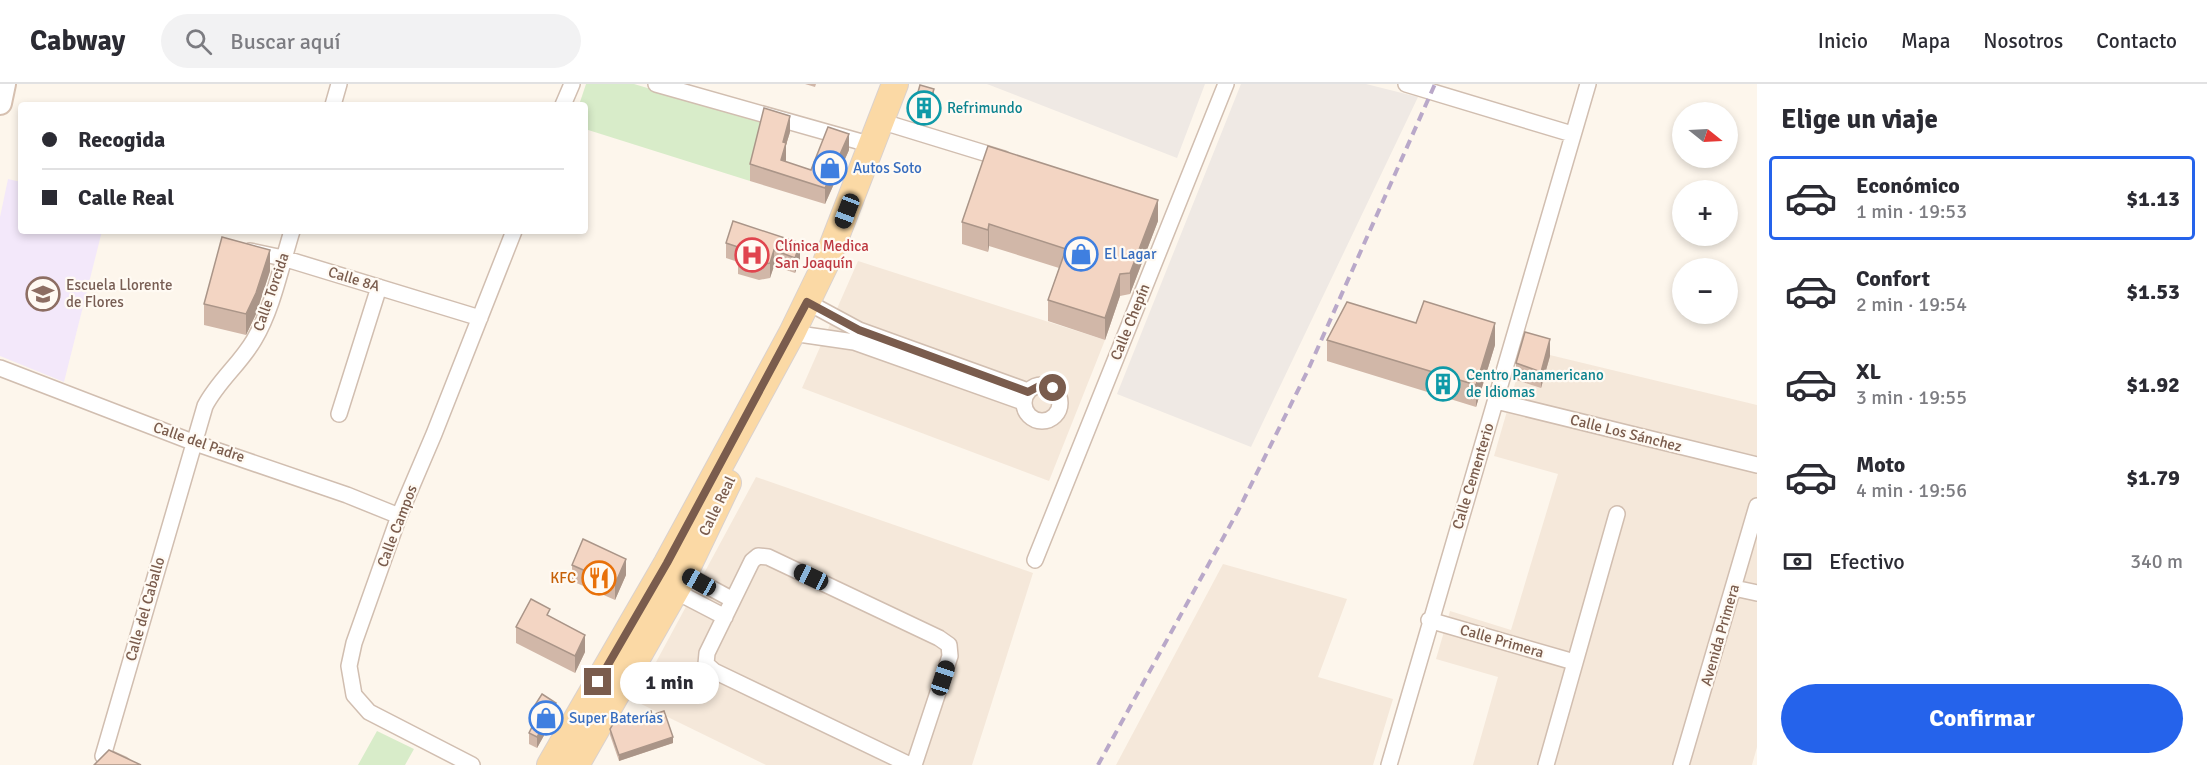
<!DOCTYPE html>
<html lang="es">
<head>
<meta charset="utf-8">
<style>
  body { margin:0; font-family:Signika,sans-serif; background:#f2f2f3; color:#2b2b33; height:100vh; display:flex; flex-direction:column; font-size:22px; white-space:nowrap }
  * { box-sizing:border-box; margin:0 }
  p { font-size:20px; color:#7c7c81 }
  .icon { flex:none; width:33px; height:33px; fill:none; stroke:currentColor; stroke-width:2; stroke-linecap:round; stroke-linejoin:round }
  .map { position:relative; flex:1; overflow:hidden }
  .drawer { display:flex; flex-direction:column; background:#fff; width:450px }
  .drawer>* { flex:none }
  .hud { position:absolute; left:18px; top:18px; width:570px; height:132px; border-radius:6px; box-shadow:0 3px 9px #0003; display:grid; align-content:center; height:132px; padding:0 24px; background:#fff }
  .needle { width:39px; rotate:108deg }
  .buttons { position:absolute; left:1672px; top:18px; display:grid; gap:12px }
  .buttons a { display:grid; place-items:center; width:66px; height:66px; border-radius:50%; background:#fff; box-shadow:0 3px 9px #0003; font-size:30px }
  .end { position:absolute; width:27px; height:27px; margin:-14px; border:8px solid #7a5c4d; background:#fff; box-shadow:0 0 0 3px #fff }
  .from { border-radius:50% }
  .bubble { position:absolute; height:42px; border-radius:21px; background:#fff; box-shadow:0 3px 9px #0003; font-size:20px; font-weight:700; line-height:42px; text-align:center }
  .car { position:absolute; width:18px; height:36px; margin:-18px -9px; border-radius:8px; box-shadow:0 0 4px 2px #0007; background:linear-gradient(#222 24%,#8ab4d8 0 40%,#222 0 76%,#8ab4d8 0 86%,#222 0) }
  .hud b { display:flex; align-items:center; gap:21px; height:57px; font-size:22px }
  .hud b+b { border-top:2px solid #e1e1e2 }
  .hud i { width:15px; height:15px; background:#2b2b33 }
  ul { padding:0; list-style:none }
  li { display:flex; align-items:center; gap:18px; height:84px; margin:0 12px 9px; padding:0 12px; border:3px solid transparent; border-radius:6px }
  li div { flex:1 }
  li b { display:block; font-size:22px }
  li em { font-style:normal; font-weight:700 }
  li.on { border-color:#2563eb }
  li>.icon { width:54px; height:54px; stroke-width:1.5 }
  h2 { padding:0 24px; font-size:27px; line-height:72px }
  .pay { display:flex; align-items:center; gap:15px; height:66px; padding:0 24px; font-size:22px }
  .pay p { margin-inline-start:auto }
  .button { display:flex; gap:12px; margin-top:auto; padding:12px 24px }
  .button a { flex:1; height:69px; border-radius:36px; background:#2563eb; color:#fff; font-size:24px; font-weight:700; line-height:69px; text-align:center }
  header { display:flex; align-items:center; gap:36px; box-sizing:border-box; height:84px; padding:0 30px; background:#fff; border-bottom:2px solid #e1e1e2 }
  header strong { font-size:28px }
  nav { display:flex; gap:33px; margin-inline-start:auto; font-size:21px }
  .search { width:420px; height:54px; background:#f2f2f3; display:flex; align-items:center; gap:15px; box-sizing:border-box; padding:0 21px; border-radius:33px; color:#7c7c81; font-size:22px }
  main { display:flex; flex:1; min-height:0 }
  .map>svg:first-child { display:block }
  .residential { fill:#f5e8da }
  .industrial { fill:#efe9e4 }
  .education { fill:#f3e8fa }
  .green { fill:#d8ecc9 }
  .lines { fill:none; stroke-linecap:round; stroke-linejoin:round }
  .street-casing { stroke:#d1beb0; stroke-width:18 }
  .secondary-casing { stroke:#d6c0b0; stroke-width:26 }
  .primary-casing { stroke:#dad1cd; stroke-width:28 }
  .street { stroke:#fff; stroke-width:15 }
  .secondary { stroke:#fff; stroke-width:22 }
  .primary { stroke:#fbd9a5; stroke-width:26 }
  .rail { stroke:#b9a8c9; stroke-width:4; stroke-dasharray:9 6; stroke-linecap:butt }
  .wall { fill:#d1b7a8 }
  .shaded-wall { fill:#aa9588 }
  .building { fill:#f3d5c3; stroke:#aa9588; stroke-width:1.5 }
  .route { stroke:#7a5c4d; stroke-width:8 }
  .labels { text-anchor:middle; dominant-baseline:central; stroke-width:4.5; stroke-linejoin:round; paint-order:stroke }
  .culture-label { font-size:15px; fill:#0d838f; stroke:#fffaf3; text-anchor:start }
  .shop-label { font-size:15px; fill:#366cbe; stroke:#fffaf3; text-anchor:start }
  .health-label { font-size:15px; fill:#be3a42; stroke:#fffaf3; text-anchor:start }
  .street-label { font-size:15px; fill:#7a5c4d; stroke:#fffaf3 }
  .education-label { font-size:15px; fill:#785e54; stroke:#fffaf3; text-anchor:start }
  .food-label { font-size:15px; fill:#c56008; stroke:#fffaf3; text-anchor:end }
</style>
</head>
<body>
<header>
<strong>Cabway</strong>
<div class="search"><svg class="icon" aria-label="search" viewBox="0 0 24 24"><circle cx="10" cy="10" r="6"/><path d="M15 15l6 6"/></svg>Buscar aquí</div>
<nav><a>Inicio</a><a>Mapa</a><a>Nosotros</a><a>Contacto</a></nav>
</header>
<main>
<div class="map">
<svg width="1757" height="681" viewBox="0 0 1757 681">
  <rect width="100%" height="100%" fill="#fdf6ec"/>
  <path class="residential" d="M858,177L1105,256L1049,397L802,304Z
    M1525,265L1757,321V663L1752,681H1473L1498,593L1436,575L1450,527L1511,546L1558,390L1494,372Z
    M756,393L1033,489L972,681H766L635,617Z
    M1223,480L1347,515L1318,593L1393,615L1373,681H1116Z"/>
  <path class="industrial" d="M987,0H1205L1177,74Z
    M1241,0H1366L1418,13L1251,363L1117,310Z"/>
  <path class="education" d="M8,95L21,98V147H102L64,298L0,272V133Z"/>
  <path class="green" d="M586,0H634L764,39L750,97L585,45V21H579Z
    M377,647L414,665L405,681H358Z"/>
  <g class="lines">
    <g class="street-casing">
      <path id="street" d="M656,0L872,61
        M1406,0L1572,50
        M333,21L339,0
        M563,21L572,0
        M880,37L1004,75
        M250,167L283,174L480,234
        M807,218L859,246L1028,307
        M792,249L854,258L1023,318
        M0,284L195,359L347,411L399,432
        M1024 319a18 18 0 1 1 36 0a18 18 0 1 1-36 0Z
        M1496,317L1757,381
        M339,330L379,203
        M1035,476L1226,0
        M685,490L733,516
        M1734,504L1757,509
        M675,507L725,533
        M1429,536L1574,578
        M123,681L103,672L205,322C218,297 240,280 254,256C273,224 281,182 292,147
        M472,681L369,628L354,611L349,582L354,559L399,432L434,350L514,147
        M910,681L714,587L706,580L707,569L752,477L758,472L768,473L939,554L949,561L950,572L914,681
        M1389,681L1588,0
        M1546,681L1617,430
        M1681,681L1757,422"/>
    </g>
    <g class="secondary-casing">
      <path id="secondary" d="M0,19L4,0"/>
    </g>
    <g class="primary-casing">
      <path id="primary" d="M550,681L667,479L792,249L825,181L895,0
        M576,681L681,497L728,399"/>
    </g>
    <use href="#street" class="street"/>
    <use href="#secondary" class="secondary"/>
    <use href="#primary" class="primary"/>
    <path class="rail" d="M1098,681L1238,427L1308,286L1435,0"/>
  </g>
  <path class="wall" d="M805,0H816L815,3Z
    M934,16L927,37L914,33V22Z
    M790,48L786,61V78L811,86L849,66L825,120L750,97V80Z
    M733,137L800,175L795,189L774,182L770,194L759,196L738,190V178L726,174V159Z
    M1158,137L1130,210L1120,212L1105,256L1048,237V216L1059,184L989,162L988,168L962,160V138Z
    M270,187L256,230L246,251L204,241V220Z
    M1416,239L1495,261L1476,323L1327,277V256Z
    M1550,272L1541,304L1516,296V279Z
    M572,481L626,491L615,516L572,497Z
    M550,533L585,568L575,589L516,559V543Z
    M535,621L556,630L537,664L529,660V649L537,633L535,632Z
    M652,631L673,659L619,677L610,651V645Z"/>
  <path class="shaded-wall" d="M934,5V16L927,37V26Z
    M790,32V48L786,61V76L782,90L781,76L783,58Z
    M849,50V66L825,120V104Z
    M1158,116V137L1130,210V189Z
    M989,140V162L988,168V146Z
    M800,159V175L795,189V174Z
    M270,166V187L256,230L246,251V230Z
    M774,166V182L770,194V179Z
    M1120,190V212L1105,256V234Z
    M1495,239V261L1476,323V301Z
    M1550,255V272L1541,304V288Z
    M626,475V491L615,516V500Z
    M585,551V568L575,589V572Z
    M556,619V630L537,664V653Z
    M673,653V659L619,677V671Z"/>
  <path class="building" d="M920,1L934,5L927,26L914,22Z
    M764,24L790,32L783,58L786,59L781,76L811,86L828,43L849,50L825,104L750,80Z
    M988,62L1158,116L1130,189L1120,190L1105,234L1048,216L1066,165L989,140L988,146L962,138Z
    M733,137L800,159L795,174L774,166L770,179L759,181L738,174L741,164L726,159Z
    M222,153L270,166L256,209L246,230L204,220Z
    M1424,217L1495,239L1476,301L1327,256L1347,218L1416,239Z
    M1525,248L1550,255L1541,288L1516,279Z
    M583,455L626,475L615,500L572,481Z
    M531,515L550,525L547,531L585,551L575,572L516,543Z
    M542,610L556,619L537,653L529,649L541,625L535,621Z
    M651,627L652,631L664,627L673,653L619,671L610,645L613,640Z
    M109,666L141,681H94Z"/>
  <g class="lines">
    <path class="route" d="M598,598L667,479L807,218L859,246L1028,308L1043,300L1053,304"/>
  </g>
  <defs>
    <g id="building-ring" transform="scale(1.725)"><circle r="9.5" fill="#fffaf3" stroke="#0f9aa8" stroke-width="1.5"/><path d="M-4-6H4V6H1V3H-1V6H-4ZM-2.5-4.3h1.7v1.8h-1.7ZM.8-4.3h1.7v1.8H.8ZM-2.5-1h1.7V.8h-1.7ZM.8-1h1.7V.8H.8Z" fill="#0f9aa8"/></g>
    <g id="shop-ring" transform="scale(1.725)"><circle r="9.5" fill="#fffaf3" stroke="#3f7fe0" stroke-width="1.5"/><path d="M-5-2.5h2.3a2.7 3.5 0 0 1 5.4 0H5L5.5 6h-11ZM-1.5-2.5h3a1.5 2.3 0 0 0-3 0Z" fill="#3f7fe0"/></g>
    <g id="hospital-ring" transform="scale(1.725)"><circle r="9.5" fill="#fffaf3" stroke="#e0444e" stroke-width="1.5"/><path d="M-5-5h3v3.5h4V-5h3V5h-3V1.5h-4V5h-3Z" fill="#e0444e"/></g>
    <g id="school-ring" transform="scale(1.725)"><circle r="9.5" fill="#fffaf3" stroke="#8d6e63" stroke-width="1.5"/><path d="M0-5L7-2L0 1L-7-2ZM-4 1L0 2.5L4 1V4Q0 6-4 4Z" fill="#8d6e63"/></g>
    <g id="restaurant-ring" transform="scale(1.725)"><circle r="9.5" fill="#fffaf3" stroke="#e8710a" stroke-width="1.5"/><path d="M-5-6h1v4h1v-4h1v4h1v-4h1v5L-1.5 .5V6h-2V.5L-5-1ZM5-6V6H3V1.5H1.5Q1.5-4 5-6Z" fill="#e8710a"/></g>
  </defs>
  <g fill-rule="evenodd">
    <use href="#building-ring" x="924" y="24"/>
    <use href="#shop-ring" x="830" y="84"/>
    <use href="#shop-ring" x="1081" y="170"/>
    <use href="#hospital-ring" x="752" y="171"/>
    <use href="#school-ring" x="43" y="210"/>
    <use href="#building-ring" x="1443" y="300"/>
    <use href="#restaurant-ring" x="599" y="494"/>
    <use href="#shop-ring" x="546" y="634"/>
  </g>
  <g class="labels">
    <g class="culture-label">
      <text x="947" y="24">Refrimundo</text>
      <text x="1466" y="291">Centro Panamericano<tspan x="1466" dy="17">de Idiomas</tspan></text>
    </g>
    <g class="shop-label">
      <text x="853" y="84">Autos Soto</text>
      <text x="1104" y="170">El Lagar</text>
      <text x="569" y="634">Super Baterías</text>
    </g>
    <g class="health-label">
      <text x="775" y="162">Clínica Medica<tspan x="775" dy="17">San Joaquín</tspan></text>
    </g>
    <g class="street-label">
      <text transform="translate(354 195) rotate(17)">Calle 8A</text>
      <text transform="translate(271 208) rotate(-71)">Calle Torcida</text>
      <text transform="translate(1130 238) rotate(-68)">Calle Chepín</text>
      <text transform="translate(1626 349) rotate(14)">Calle Los Sánchez</text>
      <text transform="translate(199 358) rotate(19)">Calle del Padre</text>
      <text transform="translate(1473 392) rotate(-73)">Calle Cementerio</text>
      <text transform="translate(717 422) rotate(-64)">Calle Real</text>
      <text transform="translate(397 442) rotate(-69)">Calle Campos</text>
      <text transform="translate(145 525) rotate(-74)">Calle del Caballo</text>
      <text transform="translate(1720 551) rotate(-74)">Avenida Primera</text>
      <text transform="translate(1502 557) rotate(16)">Calle Primera</text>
    </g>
    <g class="education-label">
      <text x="66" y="201">Escuela Llorente<tspan x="66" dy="17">de Flores</tspan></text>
    </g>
    <g class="food-label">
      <text x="576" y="494">KFC</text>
    </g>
  </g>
</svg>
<div class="buttons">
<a><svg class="needle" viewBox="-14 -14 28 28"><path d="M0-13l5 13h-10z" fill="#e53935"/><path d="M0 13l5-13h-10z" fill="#7c7c81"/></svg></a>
<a>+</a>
<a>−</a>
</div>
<i class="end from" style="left:1053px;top:304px"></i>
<i class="end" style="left:598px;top:598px"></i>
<div class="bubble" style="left:620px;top:578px;width:99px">1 min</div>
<i class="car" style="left:847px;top:127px;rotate:201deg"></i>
<i class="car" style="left:811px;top:493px;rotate:295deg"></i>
<i class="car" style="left:699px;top:498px;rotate:299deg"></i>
<i class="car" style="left:943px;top:594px;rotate:18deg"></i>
<div class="hud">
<b><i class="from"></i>Recogida</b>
<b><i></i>Calle Real</b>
</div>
</div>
<section class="drawer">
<h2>Elige un viaje</h2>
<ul>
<li class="on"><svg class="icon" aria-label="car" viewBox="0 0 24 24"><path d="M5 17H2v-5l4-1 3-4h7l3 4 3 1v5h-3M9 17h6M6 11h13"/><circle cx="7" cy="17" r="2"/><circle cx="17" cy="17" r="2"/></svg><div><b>Económico</b><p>1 min · 19:53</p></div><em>$1.13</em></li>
<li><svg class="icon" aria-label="car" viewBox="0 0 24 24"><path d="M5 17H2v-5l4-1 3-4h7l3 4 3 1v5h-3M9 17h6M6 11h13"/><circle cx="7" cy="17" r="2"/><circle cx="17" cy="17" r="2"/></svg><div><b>Confort</b><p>2 min · 19:54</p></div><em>$1.53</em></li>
<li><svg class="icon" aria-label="car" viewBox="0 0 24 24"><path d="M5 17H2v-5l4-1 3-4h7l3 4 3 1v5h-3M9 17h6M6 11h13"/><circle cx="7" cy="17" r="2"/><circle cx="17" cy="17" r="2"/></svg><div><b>XL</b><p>3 min · 19:55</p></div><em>$1.92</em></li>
<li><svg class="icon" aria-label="car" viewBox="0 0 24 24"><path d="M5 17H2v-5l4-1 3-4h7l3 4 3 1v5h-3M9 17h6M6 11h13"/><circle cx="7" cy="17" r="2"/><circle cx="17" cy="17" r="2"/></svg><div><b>Moto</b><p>4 min · 19:56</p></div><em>$1.79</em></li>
</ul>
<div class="pay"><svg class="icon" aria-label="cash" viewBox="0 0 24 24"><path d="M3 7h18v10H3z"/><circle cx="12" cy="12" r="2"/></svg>Efectivo<p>340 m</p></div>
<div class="button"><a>Confirmar</a></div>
</section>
</main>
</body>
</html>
